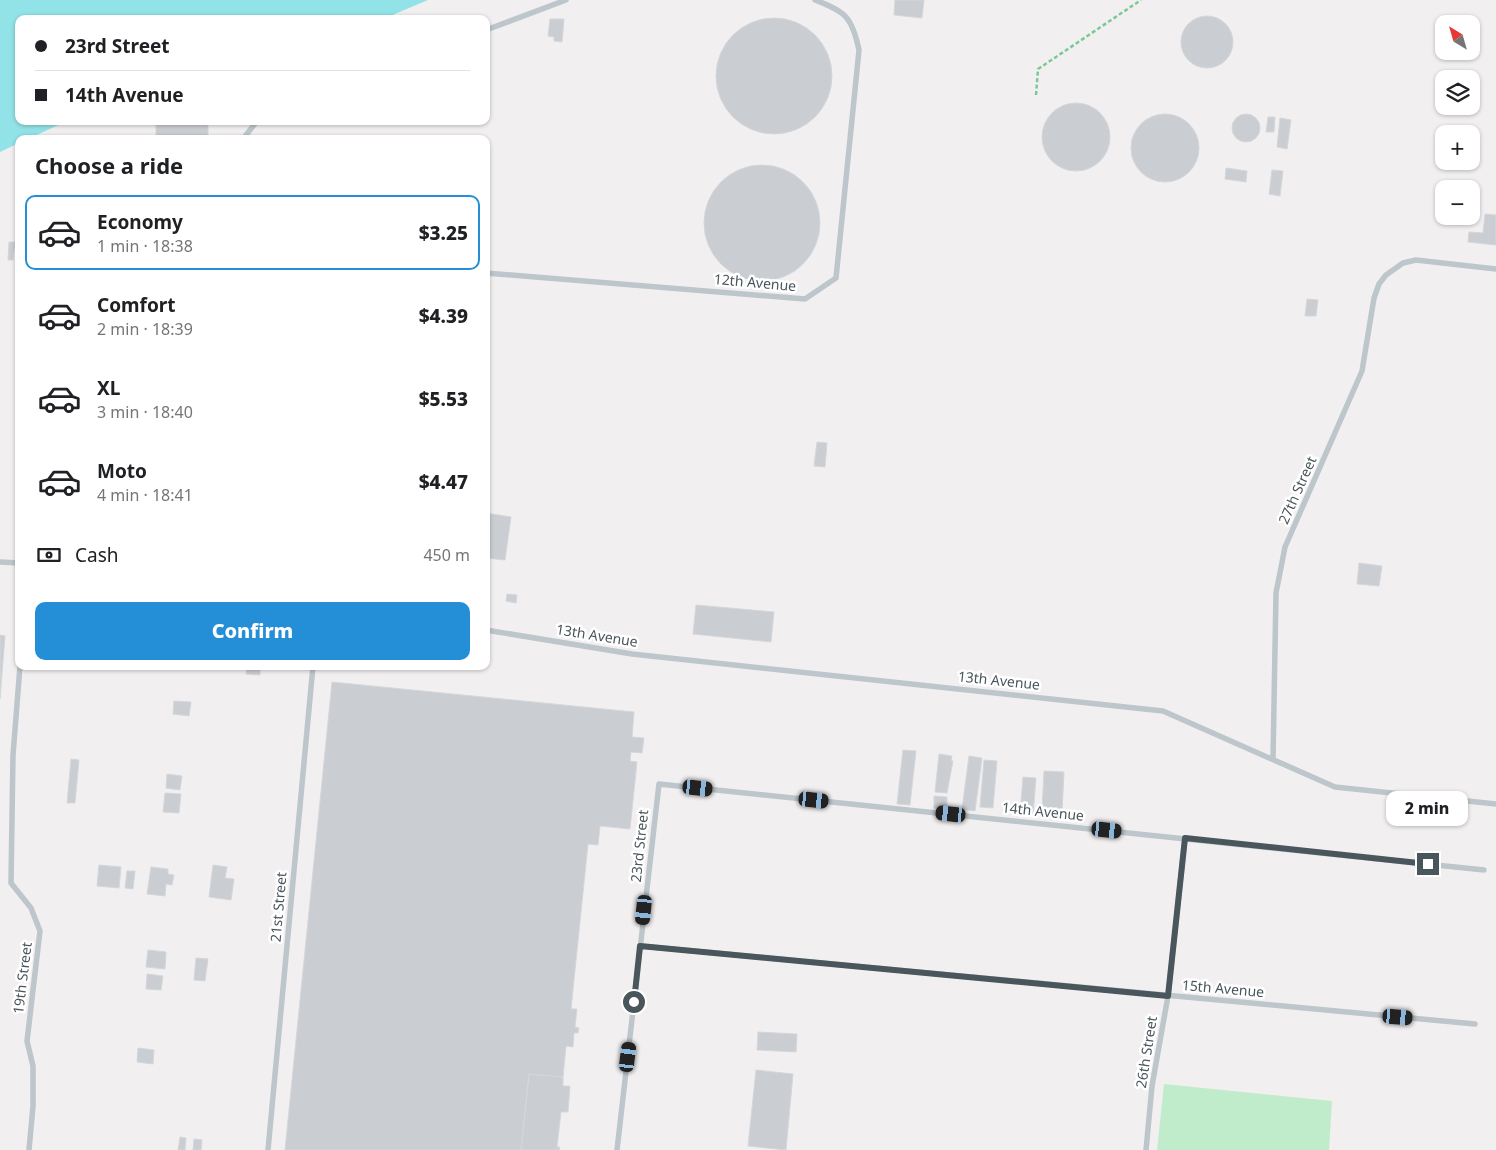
<!DOCTYPE html>
<html lang="en">
<head>
<meta charset="utf-8">
<style>
  body { margin:0; font-family:"Noto Sans",sans-serif; background:#f6f6f6; color:#202124; height:100vh; display:flex; flex-direction:column; font-size:19px; white-space:nowrap }
  * { box-sizing:border-box; margin:0 }
  p { font-size:16px; color:#757577 }
  .icon { flex:none; width:28px; height:28px; fill:none; stroke:currentColor; stroke-width:2; stroke-linecap:round; stroke-linejoin:round }
  .map { position:relative; flex:1; overflow:hidden }
  .sheet { position:absolute; left:15px; top:135px; width:475px; height:535px; display:flex; flex-direction:column; background:#fff; border-radius:10px; box-shadow:0 1px 4px #0004 }
  .sheet>* { flex:none }
  .banner { position:absolute; left:15px; top:15px; width:475px; height:110px; border-radius:10px; box-shadow:0 1px 4px #0004; display:grid; align-content:center; height:110px; padding:0 20px; background:#fff }
  .needle { width:32px; rotate:323deg }
  .fabs { position:absolute; left:1435px; top:15px; display:grid; gap:10px }
  .fabs a { display:grid; place-items:center; width:45px; height:45px; border-radius:10px; background:#fff; box-shadow:0 1px 4px #0004; font-size:25px }
  .end { position:absolute; width:22px; height:22px; margin:-11px; border:6px solid #49565c; background:#fff; box-shadow:0 0 0 2px #fff }
  .from { border-radius:50% }
  .bubble { position:absolute; height:35px; border-radius:10px; background:#fff; box-shadow:0 1px 4px #0004; font-size:16px; font-weight:800; line-height:35px; text-align:center }
  .car { position:absolute; width:15px; height:30px; margin:-15px -8px; border-radius:6px; box-shadow:0 0 4px 1px #0007; background:linear-gradient(#222 24%,#8ab4d8 0 40%,#222 0 76%,#8ab4d8 0 86%,#222 0) }
  .banner b { display:flex; align-items:center; gap:18px; height:48px; font-size:19px }
  .banner b+b { border-top:1px solid #e0e0e0 }
  .banner i { width:12px; height:12px; background:#202124 }
  ul { padding:0; list-style:none }
  li { display:flex; align-items:center; gap:15px; height:75px; margin:0 10px 8px; padding:0 10px; border:2px solid transparent; border-radius:10px }
  li div { flex:1 }
  li b { display:block; font-size:19px }
  li em { font-style:normal; font-weight:800 }
  li.active { border-color:#248fd7 }
  li>.icon { width:45px; height:45px; stroke-width:1.5 }
  h2 { padding:0 20px; font-size:22px; line-height:60px }
  .pay { display:flex; align-items:center; gap:12px; height:55px; padding:0 20px; font-size:19px }
  .pay p { margin-inline-start:auto }
  .action { display:flex; gap:10px; margin-top:auto; padding:10px 20px }
  .action a { flex:1; height:58px; border-radius:10px; background:#248fd7; color:#fff; font-size:20px; font-weight:800; line-height:58px; text-align:center }
  .map>svg:first-child { display:block }
  .green { fill:#c1eccb }
  .water { fill:#91e3e7 }
  .building { fill:#cacdd2; stroke:#d4d7da }
  .lines { fill:none; stroke-linecap:round; stroke-linejoin:round }
  .path { stroke:#7bc895; stroke-width:2.5; stroke-dasharray:4 2.5; stroke-linecap:butt }
  .lane { stroke:#bcc6cb; stroke-width:5.5 }
  .route { stroke:#49565c; stroke-width:6 }
  .labels { text-anchor:middle; dominant-baseline:central; stroke-width:5; stroke-linejoin:round; paint-order:stroke }
  .street-label { font-size:14px; fill:#49565c; stroke:#fff }
</style>
</head>
<body>
<div class="map">
<svg width="1496" height="1150" viewBox="0 0 1496 1150">
  <rect width="100%" height="100%" fill="#f2eff0"/>
  <path class="green" d="M1164,1084L1332,1101L1329,1150H1157Z"/>
  <path class="water" d="M0,0H428L383,19H19V121H67L28,139H19V143L0,152Z"/>
  <path class="building" d="M895,0H924L922,18L894,15Z
    M1181 42a26 26 0 1 1 52 0a26 26 0 1 1-52 0Z
    M716 76a58 58 0 1 1 116 0a58 58 0 1 1-116 0Z
    M550,19H564L562,42L554,41V37L548,36Z
    M1042 137a34 34 0 1 1 68 0a34 34 0 1 1-68 0Z
    M1232 128a14 14 0 1 1 28 0a14 14 0 1 1-28 0Z
    M1131 148a34 34 0 1 1 68 0a34 34 0 1 1-68 0Z
    M1268,117H1275L1274,132H1266Z
    M1280,118L1291,120L1287,149L1277,147Z
    M156,121H208V139H156Z
    M704 223a58 58 0 1 1 116 0a58 58 0 1 1-116 0Z
    M1226,168L1247,171L1246,182L1225,179Z
    M1272,170L1283,171L1280,196L1269,194Z
    M1485,214L1496,215V245L1468,242L1469,232L1483,233Z
    M9,242H15L13,260H8Z
    M1307,299L1318,300L1316,316H1305Z
    M817,442L827,443L825,467L814,466Z
    M486,513L511,517L505,560L486,558Z
    M1359,563L1382,566L1379,586L1357,584Z
    M507,594L517,595L516,603L506,601Z
    M696,605L774,612L771,642L693,634Z
    M0,635L5,636L0,699Z
    M247,666H260V675L246,674Z
    M332,682L634,712L632,737L644,738L642,753L631,752L630,761L637,762L630,829L600,826L598,845L588,844L571,1009H577L575,1027L579,1028L578,1033H574L573,1047L566,1046L563,1077L529,1074L521,1150H285Z
    M174,701L191,702L189,716L173,714Z
    M903,750L916,751L910,805L897,804Z
    M939,754L952,756L951,761H953L947,793L935,792Z
    M969,756L982,758L975,811L962,809Z
    M71,759L79,760L75,803H67Z
    M984,760L997,761L993,808L980,807Z
    M1044,771L1064,772L1062,812L1042,811Z
    M167,774L182,776L180,790L166,788Z
    M1023,777L1036,778L1033,815L1020,814Z
    M165,793L181,794L179,813L163,812Z
    M934,796L947,797V809L934,808Z
    M99,865L121,867L119,888L97,886Z
    M213,865L227,867L225,878L234,879L231,900L209,897Z
    M151,867L168,869V874L174,875L172,885L166,884L165,896L147,894Z
    M127,871H135L133,889L125,888Z
    M148,950L166,952L165,969L146,967Z
    M196,958L208,959L205,981L194,980Z
    M147,974L163,976L161,990L146,989Z
    M758,1032L797,1034L796,1052L757,1050Z
    M138,1048L154,1050L153,1064L137,1062Z
    M756,1070L793,1074L786,1150L748,1146Z
    M529,1074L563,1077V1086H570L568,1112H561L557,1147H560L559,1150H521Z
    M180,1137L186,1138L185,1150H178Z
    M194,1139L202,1140L201,1150H193Z"/>
  <g class="lines">
    <path class="path" d="M1036,95L1038,69L1141,0"/>
    <path class="lane" d="M486,30L566,0
      M243,139L257,121
      M486,273L805,299L836,278L859,50C852,17 846,12 815,0
      M0,562L19,563
      M486,630L632,654L1163,711L1335,787L1496,804
      M20,666L13,755L11,883L31,908L40,931L27,1041L33,1066V1106L29,1150
      M1273,759L1276,593L1285,547L1362,371L1374,298L1379,284L1386,275L1403,263L1416,260L1496,269
      M640,946L1475,1024
      M268,1150L313,666
      M617,1150L659,784L1484,870
      M1146,1150L1152,1086L1168,996L1185,838"/>
  </g>
  <g class="lines">
    <path class="route" d="M634,1002L640,946L1168,996L1185,838L1428,864"/>
  </g>
  <g class="labels">
    <g class="street-label">
      <text transform="translate(755 282) rotate(5)">12th Avenue</text>
      <text transform="translate(1297 490) rotate(-66)">27th Street</text>
      <text transform="translate(597 635) rotate(9)">13th Avenue</text>
      <text transform="translate(999 680) rotate(6)">13th Avenue</text>
      <text transform="translate(1043 811) rotate(6)">14th Avenue</text>
      <text transform="translate(639 846) rotate(-84)">23rd Street</text>
      <text transform="translate(278 907) rotate(-85)">21st Street</text>
      <text transform="translate(22 978) rotate(-83)">19th Street</text>
      <text transform="translate(1223 988) rotate(5)">15th Avenue</text>
      <text transform="translate(1146 1052) rotate(-81)">26th Street</text>
    </g>
  </g>
</svg>
<div class="fabs">
<a><svg class="needle" viewBox="-14 -14 28 28"><path d="M0-13l5 13h-10z" fill="#e53935"/><path d="M0 13l5-13h-10z" fill="#757577"/></svg></a>
<a><svg class="icon" aria-label="layers" viewBox="0 0 24 24"><path d="M12 4l9 5-9 5-9-5zM3 14l9 5 9-5"/></svg></a>
<a>+</a>
<a>−</a>
</div>
<i class="end from" style="left:634px;top:1002px"></i>
<i class="end" style="left:1428px;top:864px"></i>
<div class="bubble" style="left:1386px;top:791px;width:82px">2 min</div>
<i class="car" style="left:698px;top:788px;rotate:96deg"></i>
<i class="car" style="left:814px;top:800px;rotate:96deg"></i>
<i class="car" style="left:951px;top:814px;rotate:276deg"></i>
<i class="car" style="left:1107px;top:830px;rotate:96deg"></i>
<i class="car" style="left:644px;top:910px;rotate:186deg"></i>
<i class="car" style="left:1398px;top:1017px;rotate:95deg"></i>
<i class="car" style="left:628px;top:1057px;rotate:7deg"></i>
<div class="banner">
<b><i class="from"></i>23rd Street</b>
<b><i></i>14th Avenue</b>
</div>
<section class="sheet">
<h2>Choose a ride</h2>
<ul>
<li class="active"><svg class="icon" aria-label="car" viewBox="0 0 24 24"><path d="M5 17H2v-5l4-1 3-4h7l3 4 3 1v5h-3M9 17h6M6 11h13"/><circle cx="7" cy="17" r="2"/><circle cx="17" cy="17" r="2"/></svg><div><b>Economy</b><p>1 min · 18:38</p></div><em>$3.25</em></li>
<li><svg class="icon" aria-label="car" viewBox="0 0 24 24"><path d="M5 17H2v-5l4-1 3-4h7l3 4 3 1v5h-3M9 17h6M6 11h13"/><circle cx="7" cy="17" r="2"/><circle cx="17" cy="17" r="2"/></svg><div><b>Comfort</b><p>2 min · 18:39</p></div><em>$4.39</em></li>
<li><svg class="icon" aria-label="car" viewBox="0 0 24 24"><path d="M5 17H2v-5l4-1 3-4h7l3 4 3 1v5h-3M9 17h6M6 11h13"/><circle cx="7" cy="17" r="2"/><circle cx="17" cy="17" r="2"/></svg><div><b>XL</b><p>3 min · 18:40</p></div><em>$5.53</em></li>
<li><svg class="icon" aria-label="car" viewBox="0 0 24 24"><path d="M5 17H2v-5l4-1 3-4h7l3 4 3 1v5h-3M9 17h6M6 11h13"/><circle cx="7" cy="17" r="2"/><circle cx="17" cy="17" r="2"/></svg><div><b>Moto</b><p>4 min · 18:41</p></div><em>$4.47</em></li>
</ul>
<div class="pay"><svg class="icon" aria-label="cash" viewBox="0 0 24 24"><path d="M3 7h18v10H3z"/><circle cx="12" cy="12" r="2"/></svg>Cash<p>450 m</p></div>
<div class="action"><a>Confirm</a></div>
</section>
</div>
</body>
</html>
